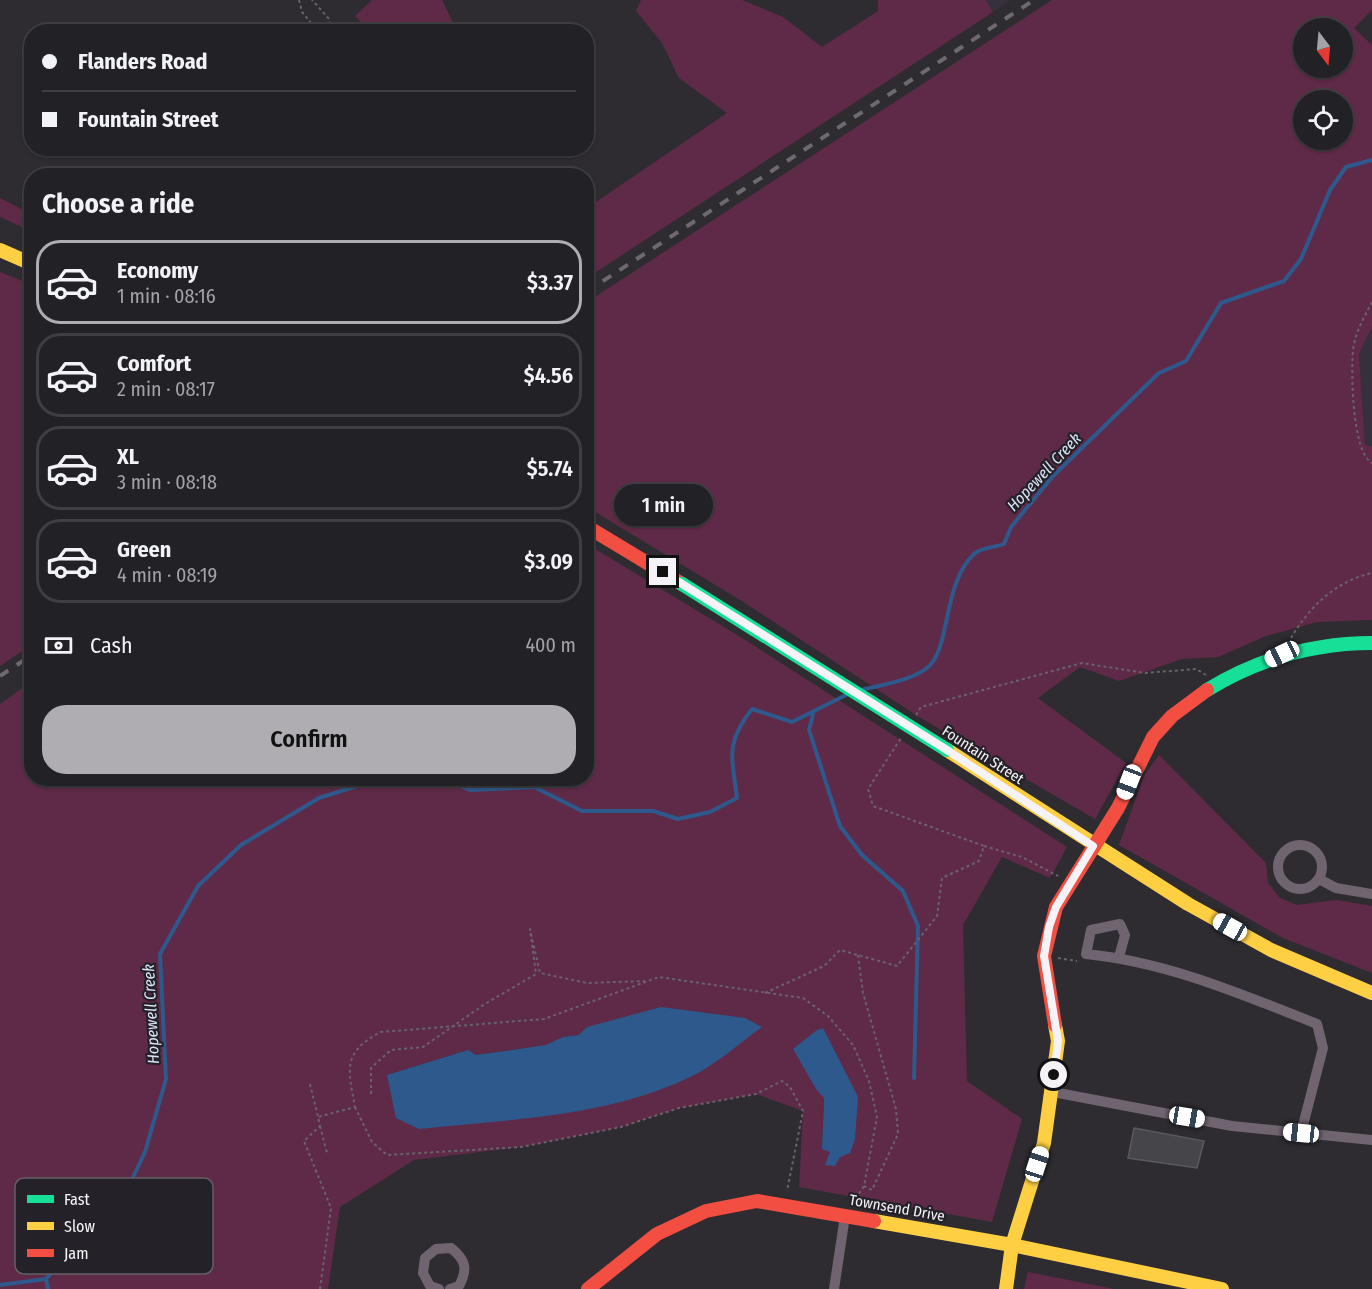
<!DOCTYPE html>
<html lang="en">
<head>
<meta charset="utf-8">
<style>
  body { margin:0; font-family:"Fira Sans Condensed",sans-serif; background:#2e2e32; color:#f1f3f6; height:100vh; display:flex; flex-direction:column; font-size:22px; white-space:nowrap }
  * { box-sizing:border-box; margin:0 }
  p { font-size:20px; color:#a2a3a7 }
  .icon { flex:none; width:33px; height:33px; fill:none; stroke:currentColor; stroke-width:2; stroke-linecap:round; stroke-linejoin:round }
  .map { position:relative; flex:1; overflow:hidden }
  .panel { position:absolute; left:24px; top:168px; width:570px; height:618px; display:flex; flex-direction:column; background:#222125; border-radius:24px; box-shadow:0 2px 4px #0004,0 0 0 2px #3f3e42 }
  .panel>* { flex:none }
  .hud { position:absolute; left:24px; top:24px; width:570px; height:132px; border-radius:24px; box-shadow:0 2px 4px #0004,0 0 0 2px #3f3e42; display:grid; align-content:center; height:132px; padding:0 18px; background:#222125 }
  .needle { width:39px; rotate:164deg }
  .fabs { position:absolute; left:1293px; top:18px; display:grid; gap:12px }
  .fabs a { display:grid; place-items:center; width:60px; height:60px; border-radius:50%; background:#222125; box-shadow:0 2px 4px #0004,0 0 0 2px #3f3e42; font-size:30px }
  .end { position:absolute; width:27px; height:27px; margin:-14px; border:8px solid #f5f3f8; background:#111; box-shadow:0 0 0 3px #111 }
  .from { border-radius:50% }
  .bubble { position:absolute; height:42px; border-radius:21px; background:#222125; box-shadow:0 2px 4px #0004,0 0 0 2px #3f3e42; font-size:20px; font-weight:600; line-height:42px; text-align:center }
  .car { position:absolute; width:18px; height:36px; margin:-18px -9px; border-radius:8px; box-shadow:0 0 4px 2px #0007; background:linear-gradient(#fff 24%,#345 0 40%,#fff 0 76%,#345 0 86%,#fff 0) }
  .hud b { display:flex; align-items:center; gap:21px; height:57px; font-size:22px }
  .hud b+b { border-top:2px solid #3f3e42 }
  .hud i { width:15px; height:15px; background:#f1f3f6 }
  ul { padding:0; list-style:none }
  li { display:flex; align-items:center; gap:18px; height:84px; margin:0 12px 9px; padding:0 6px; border:3px solid #3f3e42; border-radius:24px }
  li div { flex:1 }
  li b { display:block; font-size:22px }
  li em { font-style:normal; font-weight:600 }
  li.current { border-color:#afadb2 }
  li>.icon { width:54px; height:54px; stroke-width:1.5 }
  h2 { padding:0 18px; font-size:27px; line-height:72px }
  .pay { display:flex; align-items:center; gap:15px; height:66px; padding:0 18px; font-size:22px }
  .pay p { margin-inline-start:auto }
  .primary-button { display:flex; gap:12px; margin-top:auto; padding:12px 18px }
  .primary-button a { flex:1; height:69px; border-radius:24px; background:#afadb2; color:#111; font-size:24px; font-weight:600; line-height:69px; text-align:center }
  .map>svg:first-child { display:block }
  .built { fill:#35303c }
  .green { fill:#5f2a47; fill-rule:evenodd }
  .water { fill:#2e598c }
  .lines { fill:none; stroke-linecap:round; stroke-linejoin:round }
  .stream { stroke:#2e598c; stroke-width:4 }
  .building { fill:#464549; stroke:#5a5a5e; stroke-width:1.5 }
  .path { stroke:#6a626b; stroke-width:2; stroke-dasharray:3 3; stroke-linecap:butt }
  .street { stroke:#6f6470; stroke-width:10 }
  .fast { stroke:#16e098; stroke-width:14 }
  .slow { stroke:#ffcf43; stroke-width:14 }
  .jam { stroke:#f24e42; stroke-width:14 }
  .rail { stroke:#6f6870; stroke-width:4; stroke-dasharray:10 10; stroke-linecap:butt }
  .fast-bridge { stroke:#16e098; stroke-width:14 }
  .route { stroke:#f5f3f8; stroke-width:8 }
  .labels { text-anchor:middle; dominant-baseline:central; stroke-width:4.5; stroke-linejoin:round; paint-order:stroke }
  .street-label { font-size:15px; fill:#f5f3f8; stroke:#242128 }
  .water-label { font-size:16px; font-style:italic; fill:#d8e5f6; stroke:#242128 }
  .key { fill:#242128; stroke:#636066; stroke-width:1.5 }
  .key-label { font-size:16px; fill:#f5f3f8 }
</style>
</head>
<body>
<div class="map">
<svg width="1372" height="1289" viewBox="0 0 1372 1289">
  <rect width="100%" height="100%" fill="#2e2c31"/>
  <path class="built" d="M986,0H1011L993,12Z
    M1372,327V446L1365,445L1359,354Z"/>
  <path class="green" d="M372,0H442L457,31H369L355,16Z
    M641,0H742L783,17L822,47L878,11V0H986L993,12L587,278V208L727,113L679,78L662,43L636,11Z
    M1052,0H1372V10L1354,28L1372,45V327L1359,354L1365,445L1372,446V620L1317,622L1266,636L1218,657L1182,659L1119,681L1080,667L1038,698L1126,763L1095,819L919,717L745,603L587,507V302ZM1304,28H1342V68H1304ZM1304,100H1342V140H1304Z
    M0,198L31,214V231L0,217Z
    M0,272L32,285L31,645L0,666Z
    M587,544L747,641L1067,847L1050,878L1002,857L963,925L967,1081L1022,1119L992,1222L799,1187L803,1111L756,1094L679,1108L621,1127L521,1147L414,1160L340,1207L328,1289H0V704L31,682L32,778H586ZM761,1027L699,1072L662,1089L387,1075L468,1050L476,1055L547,1045L563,1037L579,1035ZM824,1098L835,1166L830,1152L822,1148Z
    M1159,755L1266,863L1268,883L1280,898L1297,905L1337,900L1372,906V973L1283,938L1119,845L1144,776Z
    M1028,1272L1114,1289H1024Z"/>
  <path class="water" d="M661,1007L745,1018L762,1027C741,1042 720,1061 698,1073C613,1117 512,1119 419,1129L396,1118L387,1075L468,1050L476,1055L546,1045L563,1037L579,1035L587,1027Z
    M823,1028L858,1097L855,1139L850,1153L840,1157L835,1166L825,1165L830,1152L822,1149L824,1098L816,1089L793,1049L817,1030Z"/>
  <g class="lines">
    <path class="stream" d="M861,690C881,685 910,681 927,668C951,650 942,584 974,554C980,548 996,547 1004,544L1011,527L1053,476L1159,373L1186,361L1221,303L1284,281L1301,259L1330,190L1346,167L1372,160
      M813,714L809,730L840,826L862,855L903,891L918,926L914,1078
      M440,778L470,790L534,787L582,811H653L678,819L710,812L737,798C732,757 725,743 752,709L792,722L848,694
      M0,1285L46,1279
      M48,1289L46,1279L64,1259L92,1248L106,1234L145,1152L166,1079L160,954L198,886L241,845L319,798L382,778"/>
  </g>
  <path class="building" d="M1134,1128L1204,1141L1197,1168L1128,1158Z"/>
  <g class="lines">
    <path class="path" d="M299,0L302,12L316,29L330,30V20L312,0
      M1372,302C1364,317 1355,333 1353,350C1351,373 1352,452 1372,463
      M1291,638C1309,607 1336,581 1372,573
      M916,715L921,707L1082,663L1145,673L1196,669L1206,675
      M984,846L1022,857L1058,876
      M858,955L863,993L896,1109L898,1134L872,1190L864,1186
      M1058,958L1077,961
      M765,993L824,966L840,950L897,966L937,916L942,878L979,861L984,846L873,806L868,789L901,738
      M310,1084L318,1117
      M371,1094V1068L391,1050L423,1047L485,1004L536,974L530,929L540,973L587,983L645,981
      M355,1107L372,1142L387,1155L521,1147L621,1127L679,1108L756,1094L782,1081L790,1087L803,1111L787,1191
      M320,1126L327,1153
      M320,1289L331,1208L304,1141L320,1126L318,1117L355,1107C348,1069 342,1052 381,1032L544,1019L659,977L803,998L828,1016L853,1045L869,1081L877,1117L864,1186L853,1203"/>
    <path class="street" d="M1278 867a22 22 0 1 1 44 0a22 22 0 1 1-44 0Z
      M1319,879L1336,888L1372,894
      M1119,957L1125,935L1120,924L1091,930L1086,954C1167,962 1241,994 1317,1024L1323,1048L1301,1133
      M1053,1092L1232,1126L1372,1140
      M439,1289L430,1286L423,1273L425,1258L436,1249L451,1248C466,1260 468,1269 459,1286L450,1289
      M834,1289L845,1216"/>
    <path class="fast" d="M1207,690C1258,659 1313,643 1372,643"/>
    <path class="slow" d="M0,250L32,264
      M947,750L1188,904L1271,950L1372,993
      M874,1221L1012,1245L1222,1289
      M1006,1289L1012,1245L1044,1143L1058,1041L1055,1025"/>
    <path class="jam" d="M586,526L682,584
      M1055,1025L1044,956L1056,907L1118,808L1153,737L1172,716L1207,690
      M588,1289L657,1234L706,1211L757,1201L874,1221"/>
    <path class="rail" d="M586,292L1034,0
      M0,676L32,655"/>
    <path class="fast-bridge" d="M682,584L947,750"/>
  </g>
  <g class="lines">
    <path class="route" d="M663,572L947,750L1093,846L1056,907L1049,927L1044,956L1058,1041L1054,1075"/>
  </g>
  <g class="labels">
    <g class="street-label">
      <text transform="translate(983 755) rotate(33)">Fountain Street</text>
      <text transform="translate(897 1208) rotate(10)">Townsend Drive</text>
    </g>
    <g class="water-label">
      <text transform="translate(1044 472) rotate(-47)">Hopewell Creek</text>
      <text transform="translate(151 1014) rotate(-93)">Hopewell Creek</text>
    </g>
  </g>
  <rect x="15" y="1178" width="198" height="96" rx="9" class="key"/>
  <rect x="27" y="1195" width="27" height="8" fill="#16e098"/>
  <rect x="27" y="1222" width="27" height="8" fill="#ffcf43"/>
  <rect x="27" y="1249" width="27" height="8" fill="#f24e42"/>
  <g class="key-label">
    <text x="64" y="1205">Fast</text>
    <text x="64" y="1232">Slow</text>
    <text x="64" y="1259">Jam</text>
  </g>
</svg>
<div class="fabs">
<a><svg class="needle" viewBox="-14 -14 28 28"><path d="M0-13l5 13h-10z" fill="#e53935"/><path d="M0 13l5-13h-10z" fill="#a2a3a7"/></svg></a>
<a><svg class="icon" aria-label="locate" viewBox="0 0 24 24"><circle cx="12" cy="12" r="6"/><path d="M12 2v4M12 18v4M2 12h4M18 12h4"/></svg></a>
</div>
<i class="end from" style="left:1054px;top:1075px"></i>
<i class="end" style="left:663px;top:572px"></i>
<div class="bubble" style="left:614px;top:484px;width:99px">1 min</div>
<i class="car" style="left:1282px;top:654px;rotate:245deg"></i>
<i class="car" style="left:1129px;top:782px;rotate:201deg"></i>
<i class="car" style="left:1230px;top:927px;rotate:299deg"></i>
<i class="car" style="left:1187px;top:1117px;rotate:100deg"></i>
<i class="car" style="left:1301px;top:1133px;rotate:276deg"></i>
<i class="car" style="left:1037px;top:1164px;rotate:18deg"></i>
<div class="hud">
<b><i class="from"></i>Flanders Road</b>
<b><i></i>Fountain Street</b>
</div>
<section class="panel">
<h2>Choose a ride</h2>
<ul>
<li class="current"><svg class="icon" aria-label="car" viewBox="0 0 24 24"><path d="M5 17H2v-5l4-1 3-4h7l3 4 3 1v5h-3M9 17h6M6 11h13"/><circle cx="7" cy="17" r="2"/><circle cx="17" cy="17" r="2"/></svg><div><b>Economy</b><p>1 min · 08:16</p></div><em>$3.37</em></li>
<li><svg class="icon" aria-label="car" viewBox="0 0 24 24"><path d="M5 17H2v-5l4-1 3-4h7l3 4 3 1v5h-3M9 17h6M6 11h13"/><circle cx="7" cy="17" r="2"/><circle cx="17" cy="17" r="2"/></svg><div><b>Comfort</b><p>2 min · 08:17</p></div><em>$4.56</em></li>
<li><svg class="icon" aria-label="car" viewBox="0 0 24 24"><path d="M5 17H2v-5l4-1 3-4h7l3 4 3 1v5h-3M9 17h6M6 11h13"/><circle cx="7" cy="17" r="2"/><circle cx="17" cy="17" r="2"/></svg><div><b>XL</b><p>3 min · 08:18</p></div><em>$5.74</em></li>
<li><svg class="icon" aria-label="car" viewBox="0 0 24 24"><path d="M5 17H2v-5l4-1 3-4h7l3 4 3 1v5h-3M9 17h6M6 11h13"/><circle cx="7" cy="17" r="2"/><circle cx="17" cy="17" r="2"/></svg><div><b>Green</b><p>4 min · 08:19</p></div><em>$3.09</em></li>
</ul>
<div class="pay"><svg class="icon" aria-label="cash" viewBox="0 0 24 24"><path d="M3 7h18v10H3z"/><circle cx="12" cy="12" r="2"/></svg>Cash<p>400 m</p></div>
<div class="primary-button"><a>Confirm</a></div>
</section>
</div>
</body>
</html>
